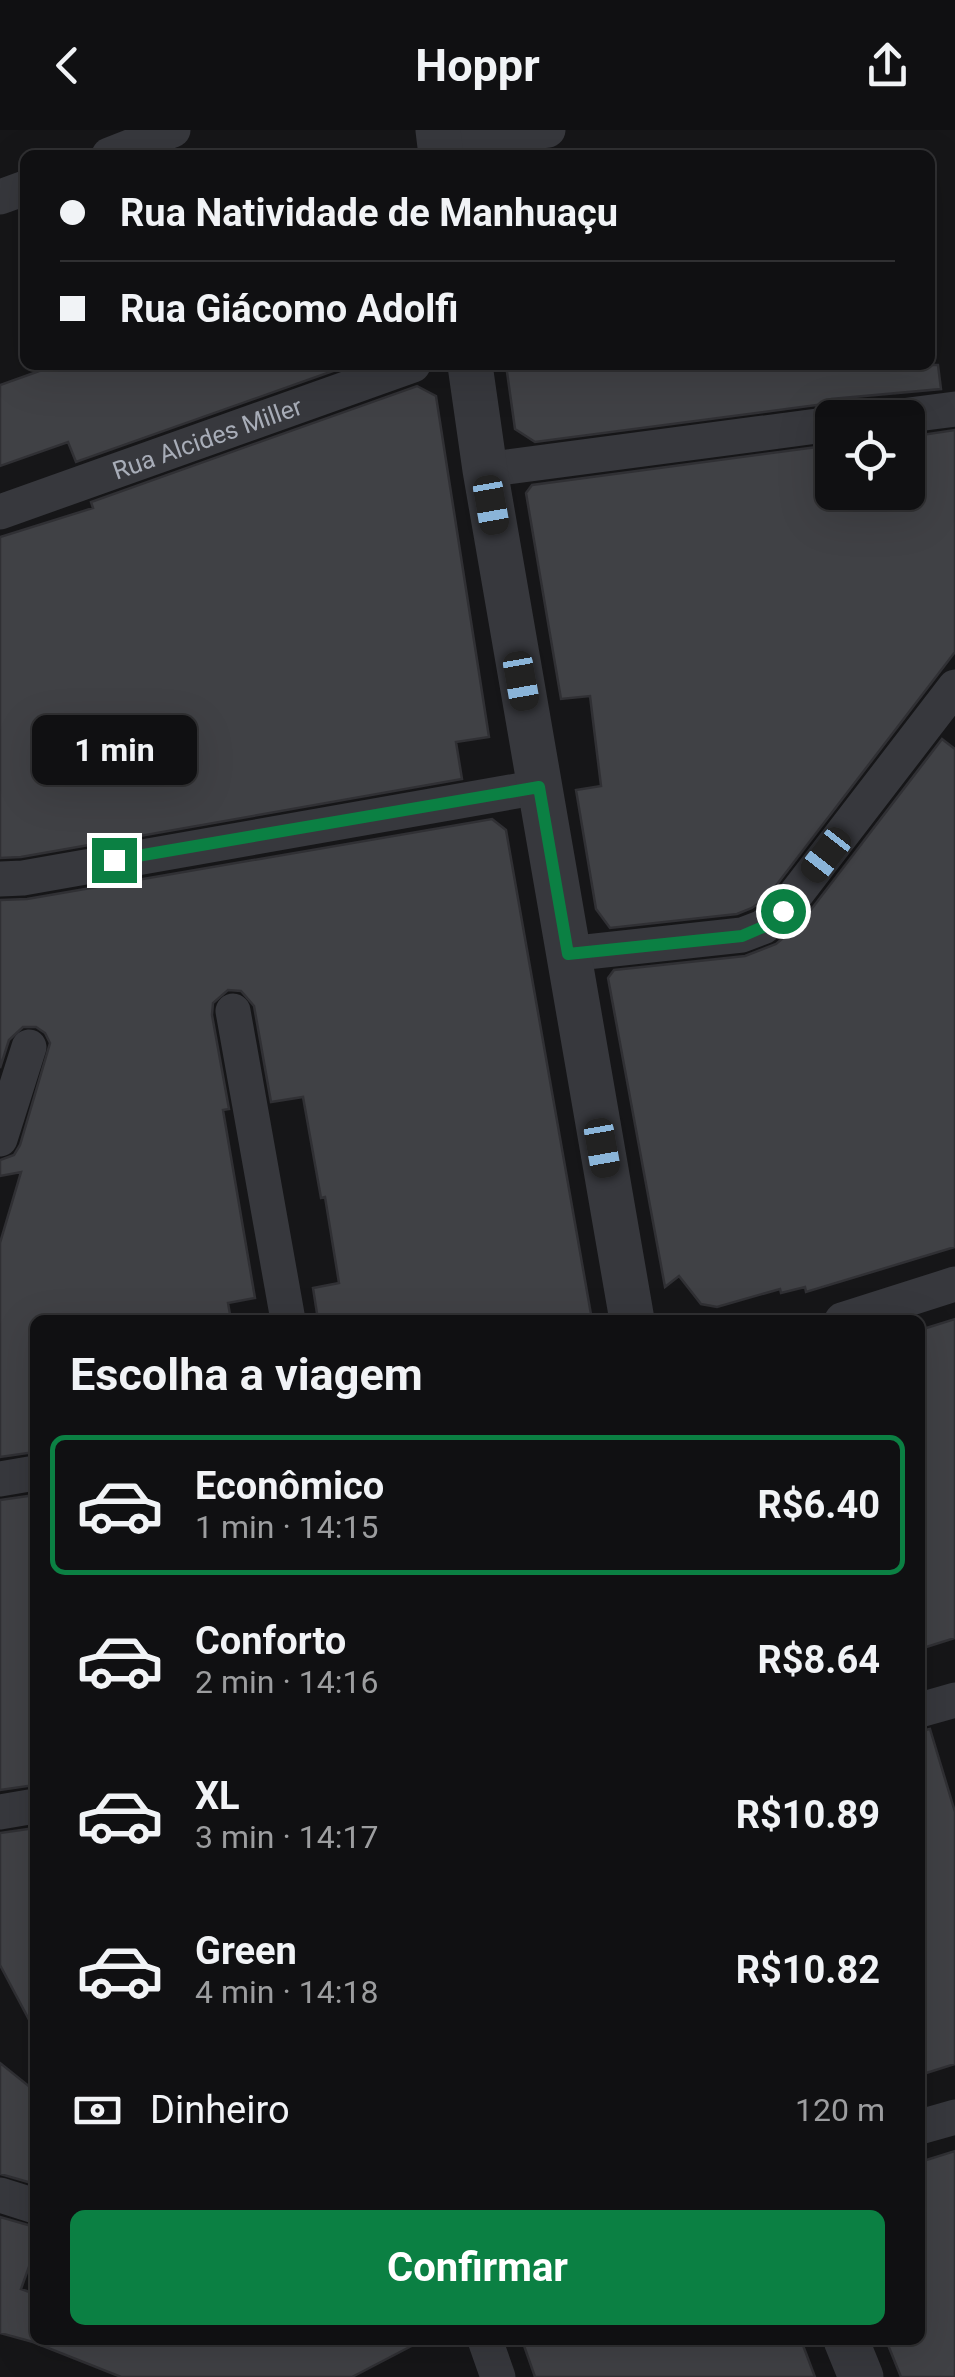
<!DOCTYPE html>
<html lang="pt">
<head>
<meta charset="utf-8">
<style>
  body { margin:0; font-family:Roboto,sans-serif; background:#1e1e20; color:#f1f3f6; height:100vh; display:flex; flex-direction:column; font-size:38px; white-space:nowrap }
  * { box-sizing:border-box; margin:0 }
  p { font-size:32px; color:#9c9d9f }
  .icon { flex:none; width:55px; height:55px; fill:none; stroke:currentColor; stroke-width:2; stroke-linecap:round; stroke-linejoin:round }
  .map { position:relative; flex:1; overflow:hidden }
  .panel { position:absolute; left:30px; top:1185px; width:895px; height:1030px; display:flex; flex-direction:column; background:#101012; border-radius:15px; box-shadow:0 10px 40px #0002,0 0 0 2px #303032 }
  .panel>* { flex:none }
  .hud { position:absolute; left:20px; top:20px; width:915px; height:220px; border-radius:15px; box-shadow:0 10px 40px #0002,0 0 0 2px #303032; display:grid; align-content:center; height:220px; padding:0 40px; background:#101012 }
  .controls { position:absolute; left:815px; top:270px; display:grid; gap:20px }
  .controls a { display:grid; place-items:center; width:110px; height:110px; border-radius:15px; background:#101012; box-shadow:0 10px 40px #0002,0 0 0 2px #303032; font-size:50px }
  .end { position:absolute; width:45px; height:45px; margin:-22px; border:12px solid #0b8043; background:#fff; box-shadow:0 0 0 5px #fff }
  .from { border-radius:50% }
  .bubble { position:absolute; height:70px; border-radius:15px; background:#101012; box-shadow:0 10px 40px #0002,0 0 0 2px #303032; font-size:32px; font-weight:700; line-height:70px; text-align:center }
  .car { position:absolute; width:30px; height:60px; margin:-30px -15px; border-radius:12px; box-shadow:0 0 8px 2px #0007; background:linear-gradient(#222 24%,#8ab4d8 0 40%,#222 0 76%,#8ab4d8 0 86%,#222 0) }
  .hud b { display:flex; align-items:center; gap:35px; height:95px; font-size:38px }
  .hud b+b { border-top:2px solid #303032 }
  .hud i { width:25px; height:25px; background:#f1f3f6 }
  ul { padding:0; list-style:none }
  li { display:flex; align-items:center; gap:30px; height:140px; margin:0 20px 15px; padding:0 20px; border:5px solid transparent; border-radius:15px }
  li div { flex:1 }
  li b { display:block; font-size:38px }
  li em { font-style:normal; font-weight:700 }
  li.on { border-color:#0b8043 }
  li>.icon { width:90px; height:90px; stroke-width:1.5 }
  h2 { padding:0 40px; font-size:45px; line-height:120px }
  .pay { display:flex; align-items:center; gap:25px; height:110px; padding:0 40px; font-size:38px }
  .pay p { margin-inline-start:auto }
  .primary-button { display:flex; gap:20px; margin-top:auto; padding:20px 40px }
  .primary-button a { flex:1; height:115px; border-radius:15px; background:#0b8043; color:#fff; font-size:40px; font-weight:700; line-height:115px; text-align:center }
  header { display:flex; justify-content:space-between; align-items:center; height:130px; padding:0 40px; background:#101012; font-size:45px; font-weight:700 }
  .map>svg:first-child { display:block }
  .building { fill:#404145; stroke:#303034; stroke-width:2.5 }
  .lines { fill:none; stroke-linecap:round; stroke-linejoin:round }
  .minor { stroke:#37383d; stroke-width:35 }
  .tertiary { stroke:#37383d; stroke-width:45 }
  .route { stroke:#0b8043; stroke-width:12 }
  .labels { text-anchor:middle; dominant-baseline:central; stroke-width:8; stroke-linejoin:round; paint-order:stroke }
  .street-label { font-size:25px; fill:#a8adb8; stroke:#111113 }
</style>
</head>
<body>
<header><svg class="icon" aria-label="back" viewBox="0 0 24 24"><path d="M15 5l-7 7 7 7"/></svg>Hoppr<svg class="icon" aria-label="share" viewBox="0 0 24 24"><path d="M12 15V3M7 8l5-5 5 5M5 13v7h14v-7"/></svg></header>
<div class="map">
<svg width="955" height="2247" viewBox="0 0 955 2247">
  <rect width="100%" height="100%" fill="#161618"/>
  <path class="building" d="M56,235H350L76,332L68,312L0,336V255Z
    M506,235H938L941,259L832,269V273L535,312L515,299Z
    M417,256L436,266L489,607L456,612L462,649L21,727L0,728V407L93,378L91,372Z
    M955,300V522L768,766L752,778L737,784L610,798L596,779L576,660L601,656L590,566L561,569L526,363L532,355L832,315V362H908V307Z
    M942,609L955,619V1117L806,1162L805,1157L781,1163L780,1159L717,1177L701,1174L679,1146L665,1157L608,848L614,840L745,826L776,814L800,794Z
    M492,689L506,700L592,1190H318L313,1158L339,1153L325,1067L321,1068L303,967L271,972L254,876L241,861L228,860L213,873L212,885L229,979L223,980L255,1168L228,1173L231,1190H35V1322L0,1327V1113L21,1042L0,1046V1030L14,1025L20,1015L50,913L45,903L36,897H23L9,910L0,938V770L27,769Z
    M955,1189V1508L920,1519V1200Z
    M35,1365V1655L0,1660V1370Z
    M930,1599L955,1682V1934L920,1945V1601Z
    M35,1698V1901L0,1835V1703Z
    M0,1933L35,1961V2054L0,2044Z
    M955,2021V2247H901L886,2210H920V2032Z
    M0,2087L35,2097V2120L21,2159L35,2164V2210H423L352,2247H121L33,2212L0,2203Z
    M522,2210H801L815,2247H535Z"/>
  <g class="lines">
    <g class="minor">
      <path d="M439,13L548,0"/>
      <path d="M109,25L173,0"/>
      <path d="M0,67L25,58"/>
      <path d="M886,288L955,279"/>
      <path d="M485,340L832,294"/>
      <path id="s1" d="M0,382L413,235"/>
      <path d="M0,749L23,748L539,657"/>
      <path d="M568,824L742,805L763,797L783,781L955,557"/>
      <path d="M233,881L288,1190"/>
      <path d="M0,1009L29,917"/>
      <path d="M842,1190L955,1154"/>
      <path d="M0,1349L35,1343"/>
      <path d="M920,1580L955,1570"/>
      <path d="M0,1682L35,1676"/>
      <path d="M920,1997L955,1987"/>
      <path d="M0,2065L35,2076"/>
      <path d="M485,2210L498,2247"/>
    </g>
    <path class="tertiary" d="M438,0L441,25
      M470,235L485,340L632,1190
      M846,2210L861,2247"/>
  </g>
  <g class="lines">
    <path class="route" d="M114,730L539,657L568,824L742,806L763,797L783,781"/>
  </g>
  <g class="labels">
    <g class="street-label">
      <text stroke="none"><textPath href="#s1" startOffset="220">Rua Alcides Miller</textPath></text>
    </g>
  </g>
</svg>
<div class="controls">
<a><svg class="icon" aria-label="locate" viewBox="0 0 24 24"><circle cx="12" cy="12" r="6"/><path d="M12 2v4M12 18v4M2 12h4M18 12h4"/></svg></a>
</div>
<i class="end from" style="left:783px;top:781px"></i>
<i class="end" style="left:114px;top:730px"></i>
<div class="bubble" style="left:32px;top:585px;width:165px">1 min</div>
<i class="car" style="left:491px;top:375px;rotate:170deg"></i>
<i class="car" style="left:521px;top:551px;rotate:170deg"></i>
<i class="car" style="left:826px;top:725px;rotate:218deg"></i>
<i class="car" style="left:602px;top:1018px;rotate:170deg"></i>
<div class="hud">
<b><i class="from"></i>Rua Natividade de Manhuaçu</b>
<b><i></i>Rua Giácomo Adolfi</b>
</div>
<section class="panel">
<h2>Escolha a viagem</h2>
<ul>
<li class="on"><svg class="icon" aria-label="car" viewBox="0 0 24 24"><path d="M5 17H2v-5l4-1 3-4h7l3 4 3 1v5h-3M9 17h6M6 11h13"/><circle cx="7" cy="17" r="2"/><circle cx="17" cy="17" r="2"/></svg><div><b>Econômico</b><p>1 min · 14:15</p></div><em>R$6.40</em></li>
<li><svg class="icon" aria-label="car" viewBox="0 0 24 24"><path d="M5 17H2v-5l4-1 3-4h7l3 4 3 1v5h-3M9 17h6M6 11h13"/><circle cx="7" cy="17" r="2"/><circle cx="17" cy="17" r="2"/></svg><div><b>Conforto</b><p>2 min · 14:16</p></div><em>R$8.64</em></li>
<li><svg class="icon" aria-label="car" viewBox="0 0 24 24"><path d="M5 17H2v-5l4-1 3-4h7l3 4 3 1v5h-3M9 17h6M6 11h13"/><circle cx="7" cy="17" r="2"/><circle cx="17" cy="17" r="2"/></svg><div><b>XL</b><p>3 min · 14:17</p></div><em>R$10.89</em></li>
<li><svg class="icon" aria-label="car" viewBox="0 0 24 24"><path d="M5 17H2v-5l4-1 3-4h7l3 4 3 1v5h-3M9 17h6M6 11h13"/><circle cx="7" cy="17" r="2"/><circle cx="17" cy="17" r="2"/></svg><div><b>Green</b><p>4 min · 14:18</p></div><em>R$10.82</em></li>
</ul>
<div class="pay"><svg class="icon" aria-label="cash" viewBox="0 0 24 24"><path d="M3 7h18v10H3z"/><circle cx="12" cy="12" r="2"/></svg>Dinheiro<p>120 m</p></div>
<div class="primary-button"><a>Confirmar</a></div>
</section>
</div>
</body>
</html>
